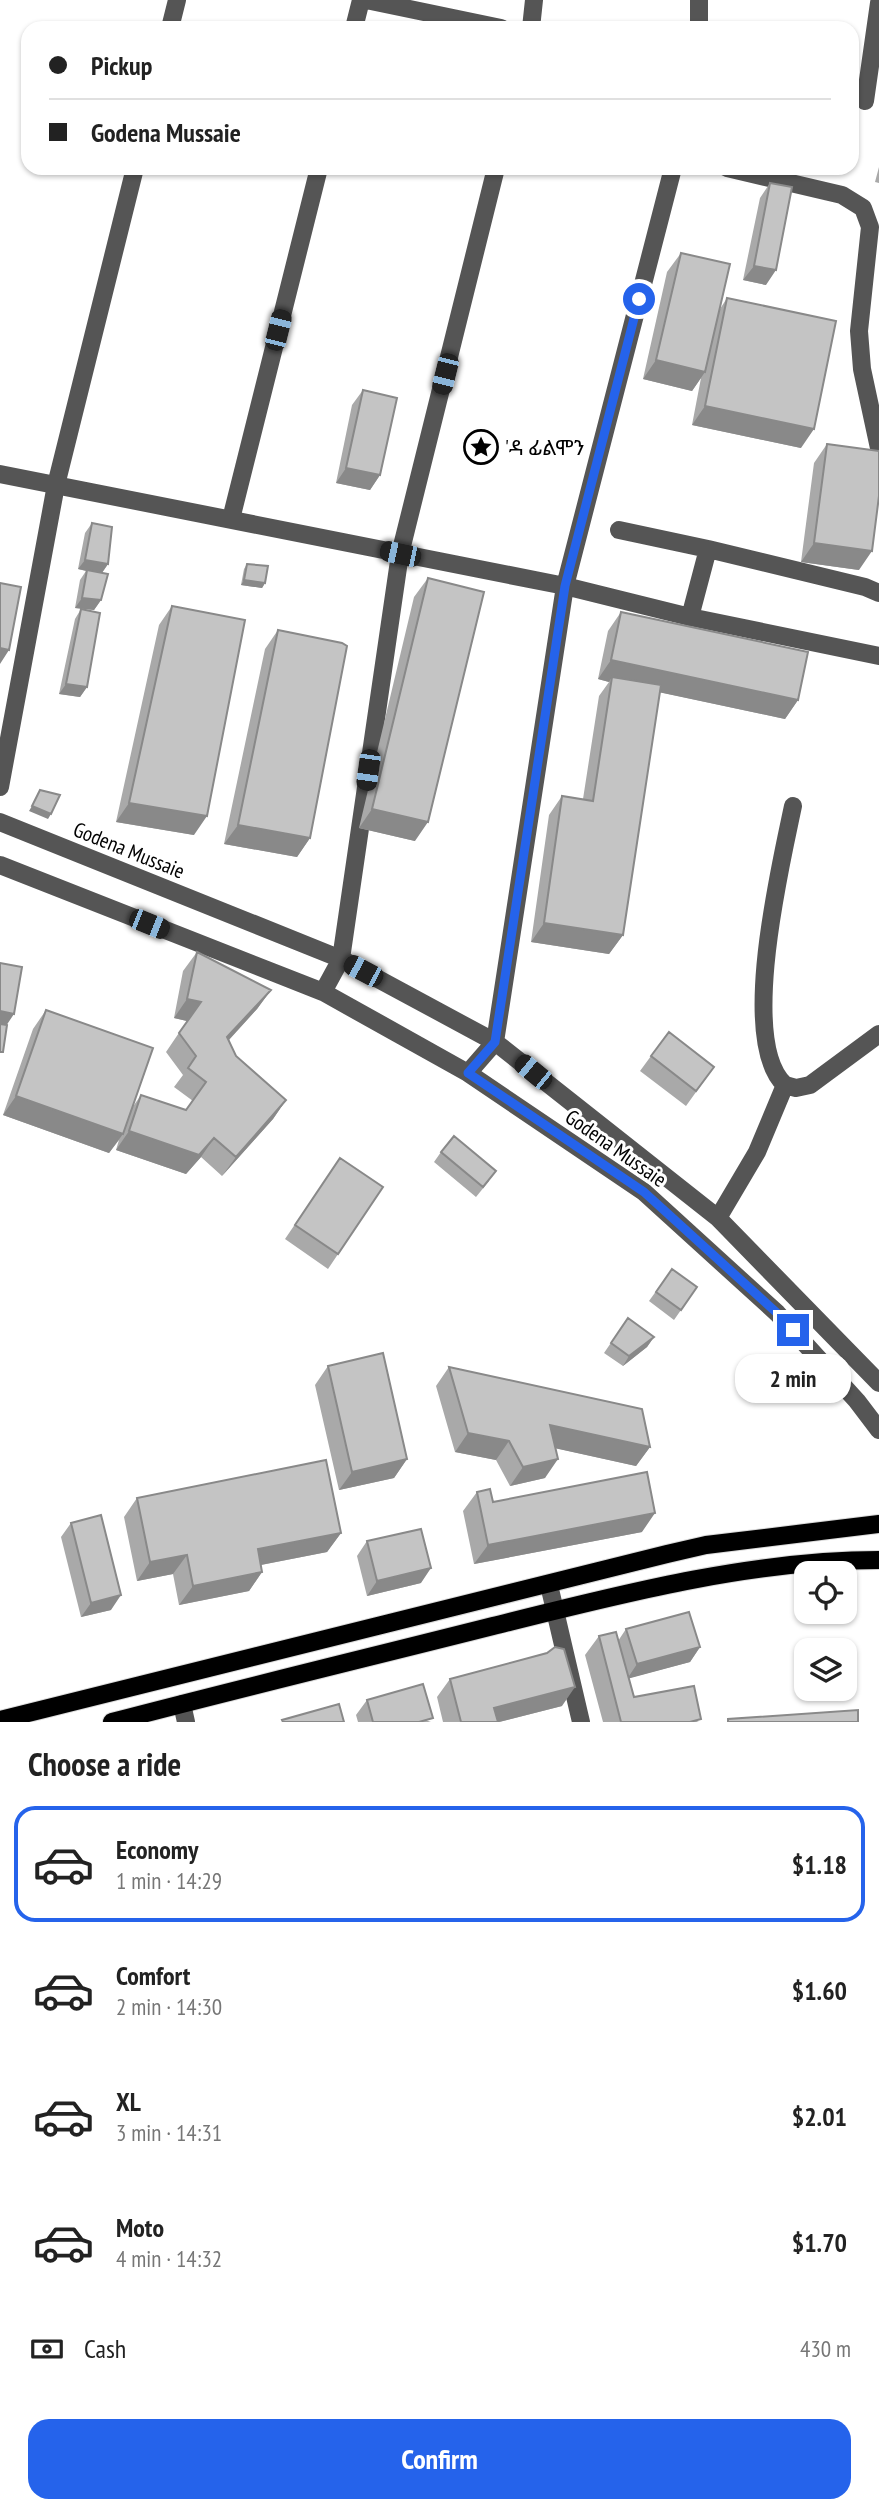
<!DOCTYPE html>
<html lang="en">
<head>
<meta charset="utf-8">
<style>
  body { margin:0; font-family:"PT Sans Narrow","Noto Sans Ethiopic",sans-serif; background:#f6f6f6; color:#222; height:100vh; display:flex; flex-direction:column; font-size:26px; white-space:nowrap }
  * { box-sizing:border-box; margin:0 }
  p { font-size:23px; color:#767676 }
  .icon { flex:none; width:38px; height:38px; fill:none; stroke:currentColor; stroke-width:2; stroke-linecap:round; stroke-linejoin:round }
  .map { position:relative; height:1722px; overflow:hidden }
  .sheet { display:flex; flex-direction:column; background:#fff; flex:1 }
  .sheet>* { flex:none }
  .hud { position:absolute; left:21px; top:21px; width:838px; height:154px; border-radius:21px; box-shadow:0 2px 5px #0004; display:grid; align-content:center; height:154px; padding:0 28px; background:#fff }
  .tools { position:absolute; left:794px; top:1561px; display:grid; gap:14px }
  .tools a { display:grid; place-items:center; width:63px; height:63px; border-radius:14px; background:#fff; box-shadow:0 2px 5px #0004; font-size:35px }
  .end { position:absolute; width:32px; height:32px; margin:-16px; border:9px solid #2563eb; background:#fff; box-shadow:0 0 0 4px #fff }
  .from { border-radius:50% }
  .bubble { position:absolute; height:49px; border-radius:21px; background:#fff; box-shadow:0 2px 5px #0004; font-size:23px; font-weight:700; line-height:49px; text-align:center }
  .car { position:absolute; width:21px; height:42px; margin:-21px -10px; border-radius:9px; box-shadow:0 0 5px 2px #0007; background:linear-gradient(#222 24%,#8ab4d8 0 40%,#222 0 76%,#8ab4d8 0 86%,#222 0) }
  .hud b { display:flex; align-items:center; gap:24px; height:66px; font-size:26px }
  .hud b+b { border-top:2px solid #e0e0e0 }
  .hud i { width:18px; height:18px; background:#222 }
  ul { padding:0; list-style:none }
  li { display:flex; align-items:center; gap:21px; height:116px; margin:0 14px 10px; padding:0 14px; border:4px solid transparent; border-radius:21px }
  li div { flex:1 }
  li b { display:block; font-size:26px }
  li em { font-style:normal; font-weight:700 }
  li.on { border-color:#2563eb }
  li>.icon { width:63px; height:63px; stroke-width:1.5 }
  h2 { padding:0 28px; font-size:32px; line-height:84px }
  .pay { display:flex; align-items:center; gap:18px; height:77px; padding:0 28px; font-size:26px }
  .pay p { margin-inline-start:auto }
  .action { display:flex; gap:14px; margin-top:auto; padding:14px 28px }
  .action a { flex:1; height:80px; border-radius:21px; background:#2563eb; color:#fff; font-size:28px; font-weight:700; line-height:80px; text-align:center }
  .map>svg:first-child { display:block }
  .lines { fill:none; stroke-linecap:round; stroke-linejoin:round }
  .major-casing { stroke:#dbdbdb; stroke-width:20 }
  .minor { stroke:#555; stroke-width:18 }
  .major { stroke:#000; stroke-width:18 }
  .wall { fill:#a9a9a9 }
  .shaded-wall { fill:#898989 }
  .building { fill:#c4c4c4; stroke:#898989; stroke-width:2 }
  .route { stroke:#2563eb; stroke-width:9 }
  .labels { text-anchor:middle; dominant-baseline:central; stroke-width:6; stroke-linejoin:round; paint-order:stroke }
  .poi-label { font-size:21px; fill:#000; stroke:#fff; text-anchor:start }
  .street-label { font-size:21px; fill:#000; stroke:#fff }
</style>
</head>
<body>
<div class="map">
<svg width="879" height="1722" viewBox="0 0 879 1722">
  <rect width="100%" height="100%" fill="#fff"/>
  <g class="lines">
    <g class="major-casing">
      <path id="major" d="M0,1720L667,1554L706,1545L879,1524
        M112,1722C238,1689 366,1658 493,1626C617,1595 750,1560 879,1560"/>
    </g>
    <path class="minor" d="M366,0L501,28
      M170,28L177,0
      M354,28L361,0
      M531,28L534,0
      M699,28V0
      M865,101L879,3
      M727,168L842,195L863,208L870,227L859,331L862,369L879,448
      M0,474L565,586L690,617L879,656
      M231,519L319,168
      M619,530L708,549L865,587L879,593
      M690,617L708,549
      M0,787L56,485L135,168
      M0,822L341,959L495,1042L718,1218L879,1383
      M0,865L323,992L468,1073L644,1192L777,1313L857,1401L879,1430
      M323,992L341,959L400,554L496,168
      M468,1073L495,1042L565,586L673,168
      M785,1085C738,1042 781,864 793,806
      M718,1218L757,1152L785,1085L796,1088L810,1085L879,1034
      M549,1585L581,1722
      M182,1704L186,1722"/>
    <use href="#major" class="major"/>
  </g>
  <path class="wall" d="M879,167V183L875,182Z
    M770,183L766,285L743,280L760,198Z
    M681,253L720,309L727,298L801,448L692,425L701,378L692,391L643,379L667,272Z
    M363,390L380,475L370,490L336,483L352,405Z
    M827,444L859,570L801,562L814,463Z
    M92,523L108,564L102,573L101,600L94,610L75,608L80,580L86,571L78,569L85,533Z
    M247,564L265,583L262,588L241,585L244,569Z
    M428,578L415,841L359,828L414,597Z
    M172,606L194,835L116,822L159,625Z
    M81,609L87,687L80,697L59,694L75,619Z
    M621,612L798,700L785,719L659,692L623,935L609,954L531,942L549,815L562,796L583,799L599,696L609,682L598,679L608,631Z
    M278,630L310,838L297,857L224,844L265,649Z
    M197,952L271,990L257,1009L229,1040L236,1056L286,1100L273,1119L222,1176L201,1157L186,1174L116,1150L119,1140L109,1153L3,1115L33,1029L46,1010L132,1108L141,1095L186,1110L193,1101L174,1087L183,1075L166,1052L187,1021L174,1018L183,971Z
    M651,1056L714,1067L686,1106L640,1071Z
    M441,1152L489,1181L476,1197L434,1162Z
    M340,1158L383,1187L328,1269L285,1239Z
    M672,1269L697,1287L674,1320L649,1301Z
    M628,1318L654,1337L647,1347L623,1366L604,1353Z
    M328,1366L407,1459L394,1478L339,1490L315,1385Z
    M449,1367L650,1447L636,1466L555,1448L545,1478L510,1486L496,1460L455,1452L436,1386Z
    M477,1492L493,1502L642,1532L474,1564L463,1511Z
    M137,1498L341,1533L327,1552L261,1565L262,1572L249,1591L179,1605L173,1574L137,1581L124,1517Z
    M71,1523L111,1610L81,1617L61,1537Z
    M367,1541L421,1583L367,1596L357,1556Z
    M626,1629L700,1647L690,1662L629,1678L634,1697L699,1722H603L585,1655L599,1636L618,1641Z
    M450,1679L562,1706L499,1722H443L437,1697Z
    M367,1700L431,1722H358L356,1715Z"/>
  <path class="shaded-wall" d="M754,266L776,270L766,285L743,280Z
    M656,360L705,372L692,391L643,379Z
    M705,406L814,429L801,448L692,425Z
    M346,468L380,475L370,490L336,483Z
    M814,543L872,551L859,570L801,562Z
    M85,560L108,564L101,574L78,569Z
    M244,580L265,583L262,588L241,585Z
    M82,598L101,600L94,610L75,608Z
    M0,648L9,650L0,664Z
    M611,660L798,700L785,719L611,682L612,677L609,682L598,679Z
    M66,684L87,687L80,697L59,694Z
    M129,803L207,816L194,835L116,822Z
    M32,806L51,814L48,819L29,811Z
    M372,809L428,822L415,841L359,828Z
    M238,825L310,838L297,857L224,844Z
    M544,923L623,935L609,954L531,942Z
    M271,990L257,1009L214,1056L227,1037Z
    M187,999L201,1002L187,1021L174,1018Z
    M0,1011L14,1014L4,1029L0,1028Z
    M16,1096L123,1134L109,1153L3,1115Z
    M286,1100L273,1119L222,1176L236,1157Z
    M129,1131L214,1138L201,1157L186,1174L116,1150Z
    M654,1337L647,1347L623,1366L629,1356Z
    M550,1425L650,1447L636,1466L536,1444Z
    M468,1433L509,1441L496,1460L455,1452Z
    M407,1459L394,1478L339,1490L352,1472Z
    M558,1459L545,1478L510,1486L523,1467Z
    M655,1513L642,1532L474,1564L488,1545Z
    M341,1533L327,1552L245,1568L258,1549Z
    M187,1555L173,1574L137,1581L150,1562Z
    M431,1568L421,1583L367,1596L377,1581Z
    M262,1572L249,1591L179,1605L193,1586Z
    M121,1595L111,1610L81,1617L91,1603Z
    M700,1647L690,1662L627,1679L637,1664Z
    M575,1687L562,1706L499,1722H484L494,1708Z"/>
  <path class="building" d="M770,183L792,187L776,270L754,266Z
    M681,253L730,264L705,372L656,360Z
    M727,298L836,321L814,429L705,406Z
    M363,390L397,398L380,475L346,468Z
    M827,444L879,451V496L872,551L814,543Z
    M92,523L112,527L108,564L85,560Z
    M247,564L268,566L265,583L244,580Z
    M87,570L108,574L101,600L82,598Z
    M428,578L484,592L428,822L372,809Z
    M0,583L21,587L9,650L0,648Z
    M172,606L245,620L207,816L129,803Z
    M81,609L100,613L87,687L66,684Z
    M621,612L808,652L798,700L611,660Z
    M278,630L342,643L347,646L310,838L238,825Z
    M612,677L661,685L623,935L544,923L562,796L593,801Z
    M40,790L60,795L51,814L32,806Z
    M197,952L271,990L227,1037L236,1056L286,1100L236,1157L214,1138L199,1155L129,1131L141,1095L186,1110L206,1082L188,1068L196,1056L179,1033L201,1002L187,999Z
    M0,963L22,967L14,1014L0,1011Z
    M46,1010L153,1048L123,1134L16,1096Z
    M0,1024L7,1025L3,1052H0Z
    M669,1032L714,1067L696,1091L651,1056Z
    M454,1136L496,1171L483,1187L441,1152Z
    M340,1158L383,1187L338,1254L295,1225Z
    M672,1269L697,1287L681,1310L656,1292Z
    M628,1318L654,1337L629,1356L611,1343Z
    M383,1353L407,1459L352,1472L328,1366Z
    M449,1367L642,1409L650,1447L550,1425L558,1459L523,1467L509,1441L468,1433Z
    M326,1460L341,1533L258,1549L262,1572L193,1586L187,1555L150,1562L137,1498Z
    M647,1472L655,1513L488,1545L477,1492L490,1489L493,1502Z
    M101,1515L121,1595L91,1603L71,1523Z
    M421,1529L431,1568L377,1581L367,1541Z
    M689,1612L700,1647L637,1664L626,1629Z
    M616,1632L634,1697L694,1686L701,1719L690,1722H621L599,1636Z
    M555,1647L564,1649L575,1687L494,1708L498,1722H461L450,1679L547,1653Z
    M423,1684L433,1718L419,1722H373L367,1700Z
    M339,1704L344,1722H283L282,1720Z
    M858,1710V1722H728V1719Z"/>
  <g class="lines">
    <path class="route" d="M639,299L565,586L495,1042L468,1073L644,1192L777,1313L793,1330"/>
  </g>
  <defs>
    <g id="sight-ring" transform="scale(1.75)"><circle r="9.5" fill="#fff" stroke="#000" stroke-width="1.5"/><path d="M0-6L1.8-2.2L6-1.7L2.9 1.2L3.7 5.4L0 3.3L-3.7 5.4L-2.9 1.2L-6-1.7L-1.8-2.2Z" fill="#000"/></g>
  </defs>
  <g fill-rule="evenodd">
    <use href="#sight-ring" x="481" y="447"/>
  </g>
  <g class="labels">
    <g class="poi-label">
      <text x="505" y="447">'ዳ ፊልሞን</text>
    </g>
    <g class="street-label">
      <text transform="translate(129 850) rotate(22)">Godena Mussaie</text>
      <text transform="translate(616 1148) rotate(35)">Godena Mussaie</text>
    </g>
  </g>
</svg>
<div class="tools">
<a><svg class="icon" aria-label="locate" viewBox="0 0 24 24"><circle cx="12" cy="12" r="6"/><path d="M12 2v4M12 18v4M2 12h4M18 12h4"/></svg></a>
<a><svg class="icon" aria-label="layers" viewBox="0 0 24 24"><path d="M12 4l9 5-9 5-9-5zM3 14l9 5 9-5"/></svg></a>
</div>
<i class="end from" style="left:639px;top:299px"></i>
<i class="end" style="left:793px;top:1330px"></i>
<div class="bubble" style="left:735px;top:1354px;width:116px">2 min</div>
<i class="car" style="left:278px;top:330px;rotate:14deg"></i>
<i class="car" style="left:445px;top:374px;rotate:194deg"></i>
<i class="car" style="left:400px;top:554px;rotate:282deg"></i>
<i class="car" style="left:368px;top:770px;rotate:188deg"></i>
<i class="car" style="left:149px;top:924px;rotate:112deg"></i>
<i class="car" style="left:363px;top:971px;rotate:298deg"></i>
<i class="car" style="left:533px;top:1072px;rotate:309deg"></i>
<div class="hud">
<b><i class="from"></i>Pickup</b>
<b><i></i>Godena Mussaie</b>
</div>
</div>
<section class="sheet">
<h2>Choose a ride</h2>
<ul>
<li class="on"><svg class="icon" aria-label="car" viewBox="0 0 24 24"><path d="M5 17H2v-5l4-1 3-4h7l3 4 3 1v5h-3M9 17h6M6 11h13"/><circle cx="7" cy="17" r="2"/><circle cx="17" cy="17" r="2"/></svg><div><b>Economy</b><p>1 min · 14:29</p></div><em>$1.18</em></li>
<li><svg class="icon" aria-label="car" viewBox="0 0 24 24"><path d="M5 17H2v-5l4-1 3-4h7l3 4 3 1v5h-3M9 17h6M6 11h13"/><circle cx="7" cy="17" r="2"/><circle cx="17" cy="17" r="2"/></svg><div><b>Comfort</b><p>2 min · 14:30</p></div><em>$1.60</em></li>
<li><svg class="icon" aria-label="car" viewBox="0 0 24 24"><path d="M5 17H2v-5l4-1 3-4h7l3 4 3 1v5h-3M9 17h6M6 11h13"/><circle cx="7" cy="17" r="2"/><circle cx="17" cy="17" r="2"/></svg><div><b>XL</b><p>3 min · 14:31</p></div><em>$2.01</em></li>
<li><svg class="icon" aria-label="car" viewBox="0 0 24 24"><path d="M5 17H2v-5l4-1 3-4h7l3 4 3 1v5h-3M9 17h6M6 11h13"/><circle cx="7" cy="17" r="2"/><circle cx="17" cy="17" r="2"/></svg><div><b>Moto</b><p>4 min · 14:32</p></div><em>$1.70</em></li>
</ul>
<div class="pay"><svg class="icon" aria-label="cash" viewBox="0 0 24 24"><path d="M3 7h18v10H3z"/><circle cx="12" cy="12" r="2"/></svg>Cash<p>430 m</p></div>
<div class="action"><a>Confirm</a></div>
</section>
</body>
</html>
